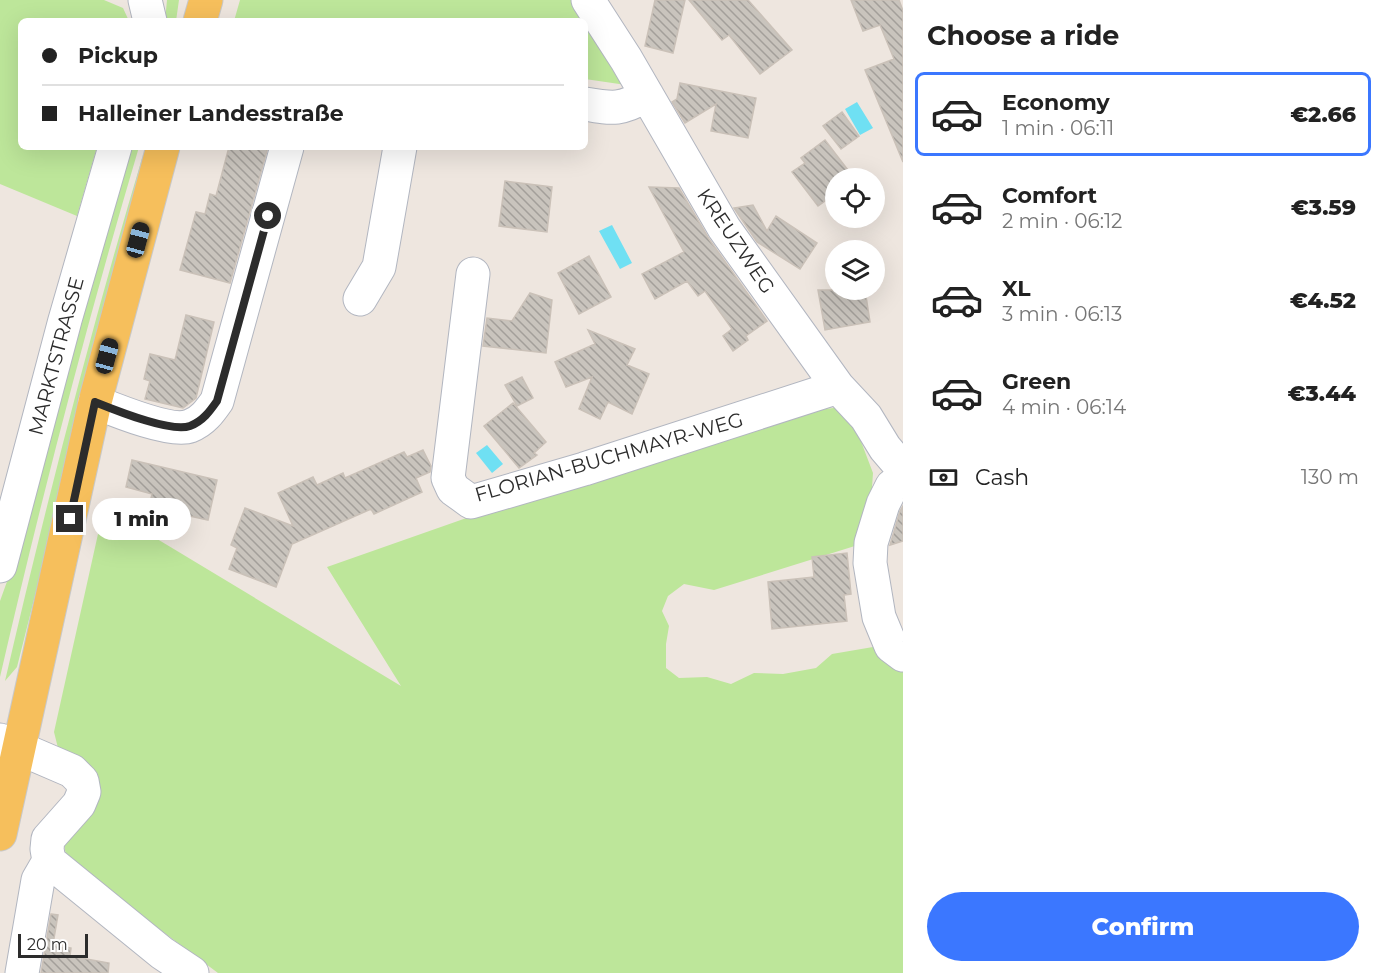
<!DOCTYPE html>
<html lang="en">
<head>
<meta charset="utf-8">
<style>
  body { margin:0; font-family:Montserrat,sans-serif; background:#f6f6f6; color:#222; height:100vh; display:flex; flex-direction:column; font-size:22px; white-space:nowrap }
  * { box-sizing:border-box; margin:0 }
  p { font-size:20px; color:#767676 }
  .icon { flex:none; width:33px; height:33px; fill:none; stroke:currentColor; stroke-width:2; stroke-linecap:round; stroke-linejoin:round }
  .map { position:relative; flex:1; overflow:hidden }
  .drawer { display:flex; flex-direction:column; background:#fff; width:480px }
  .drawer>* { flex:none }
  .banner { position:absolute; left:18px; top:18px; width:570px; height:132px; border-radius:9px; box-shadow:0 6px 24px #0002; display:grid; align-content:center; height:132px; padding:0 24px; background:#fff }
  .tools { position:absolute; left:825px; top:168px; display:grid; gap:12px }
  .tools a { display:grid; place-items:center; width:60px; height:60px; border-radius:50%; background:#fff; box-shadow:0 6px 24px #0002; font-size:30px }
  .scale { position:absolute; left:18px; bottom:15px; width:70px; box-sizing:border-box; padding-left:6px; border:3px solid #2c2c2c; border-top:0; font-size:16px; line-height:21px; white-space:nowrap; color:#2c2c2c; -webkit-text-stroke:4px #fff; paint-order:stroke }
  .end { position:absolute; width:27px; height:27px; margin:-14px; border:8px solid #2c2c2c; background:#fff; box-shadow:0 0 0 3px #fff }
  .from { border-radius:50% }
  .bubble { position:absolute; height:42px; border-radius:21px; background:#fff; box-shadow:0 6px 24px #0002; font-size:20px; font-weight:800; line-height:42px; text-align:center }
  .car { position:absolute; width:18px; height:36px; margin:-18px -9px; border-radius:8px; box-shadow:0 0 4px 2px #0007; background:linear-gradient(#222 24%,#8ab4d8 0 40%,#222 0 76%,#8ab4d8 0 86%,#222 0) }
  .banner b { display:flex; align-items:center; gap:21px; height:57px; font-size:22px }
  .banner b+b { border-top:2px solid #e0e0e0 }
  .banner i { width:15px; height:15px; background:#222 }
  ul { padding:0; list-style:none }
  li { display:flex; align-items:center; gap:18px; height:84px; margin:0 12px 9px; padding:0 12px; border:3px solid transparent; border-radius:9px }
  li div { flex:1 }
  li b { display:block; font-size:22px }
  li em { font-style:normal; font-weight:800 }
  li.selected { border-color:#3b77ff }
  li>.icon { width:54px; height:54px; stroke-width:1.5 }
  h2 { padding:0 24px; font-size:27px; line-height:72px }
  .pay { display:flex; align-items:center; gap:15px; height:66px; padding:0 24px; font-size:22px }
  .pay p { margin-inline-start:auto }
  .cta { display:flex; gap:12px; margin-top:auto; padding:12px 24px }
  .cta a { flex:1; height:69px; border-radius:36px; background:#3b77ff; color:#fff; font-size:24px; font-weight:800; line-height:69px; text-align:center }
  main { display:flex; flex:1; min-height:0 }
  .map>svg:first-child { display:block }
  .grass { fill:#bde69a }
  .water { fill:#6fe0f3 }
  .building { fill:url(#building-back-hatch); stroke:#cac1b8; stroke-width:1.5 }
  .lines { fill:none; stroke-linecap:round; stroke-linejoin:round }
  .minor-casing { stroke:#b2b6c0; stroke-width:35 }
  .major-casing { stroke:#c8c8c8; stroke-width:35 }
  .minor { stroke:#fff; stroke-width:33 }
  .major { stroke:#f6bf5c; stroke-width:33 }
  .route { stroke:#2c2c2c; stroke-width:8 }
  .labels { text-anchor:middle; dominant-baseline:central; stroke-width:4.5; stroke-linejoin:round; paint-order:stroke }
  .street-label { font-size:20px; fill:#2c2c2c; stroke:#fff }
</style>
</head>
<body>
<main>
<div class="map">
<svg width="903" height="973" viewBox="0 0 903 973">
  <defs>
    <pattern id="building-back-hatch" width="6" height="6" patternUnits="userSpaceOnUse" patternTransform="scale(1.5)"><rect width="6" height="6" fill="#c9c4bd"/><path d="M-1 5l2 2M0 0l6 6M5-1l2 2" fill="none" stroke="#a39f9a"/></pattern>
  </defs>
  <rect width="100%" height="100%" fill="#eee6df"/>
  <path class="grass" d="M0,0H104L123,8L129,21H21V147H97L77,216L0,184Z
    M167,0H179L176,21H165Z
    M240,0H578L633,86L585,79V21H234Z
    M128,147H139C87,322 41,499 0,677V601L18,551Z
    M143,155L126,234L17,667L5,681C46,504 91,329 143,155Z
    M842,407L854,423L873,473L871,502L858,545L714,590L684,584L668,596L662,611L669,626L666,644V668L679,678L707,677L731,684L754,673L783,674L816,668L832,654L873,647L903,667V973H218L67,860L64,845L100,796L98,775L87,763L58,748L54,732L104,507L401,686L327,567L475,515L825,409Z"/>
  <path class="water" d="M857,102L873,128L860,135L845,109Z
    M612,225L632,263L620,269L599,231Z
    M487,445L503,464L492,473L476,453Z"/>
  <path class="building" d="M655,0H685L673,53L645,46Z
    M689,0H748L792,50L760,74L729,35L722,40Z
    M851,0H899L903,11V162L865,70L894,59L880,25L863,31Z
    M680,83L756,98L748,138L711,131L716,104L685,123L672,102L677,99Z
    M842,112L859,136L841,149L823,126Z
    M825,140L854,178H836V193L818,206L792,172L805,163L801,158Z
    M229,147H268L230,283L180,270L196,212L205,214L210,194L216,196Z
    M505,181L552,187L547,232L499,226Z
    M649,187L679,188L709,239L767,321L746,336L748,340L733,351L723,336L732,329L705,291L698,296L687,281L655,299L642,274L684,252Z
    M753,205L767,231L776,216L817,243L800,269L757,242L734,208Z
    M589,256L611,297L579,314L558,273Z
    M818,290H851L853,298L866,296L870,322L825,330Z
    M530,293L552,300L546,353L483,346L487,318L512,321Z
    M186,315L214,322L196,398L183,408L145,399L150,381L144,379L150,354L175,360Z
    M588,330L635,349L627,365L649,374L632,414L608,402L600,419L579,409L592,377L566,387L555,362L595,344Z
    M522,377L533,398L517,406L505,385Z
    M513,403L546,442L534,453L537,455L519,468L484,426Z
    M423,450L431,466L430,472L416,478L422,492L374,514L371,509L292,544L276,587L229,569L237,548L231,545L245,508L293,526L278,493L313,477L317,485L343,473L345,478L404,452L407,457Z
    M132,460L217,480L208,520L149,507L152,494L126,487Z
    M903,506V541L890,545L900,511Z
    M847,553L851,594L844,595L847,621L772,629L768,582L814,577L812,557Z
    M51,914L58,915L53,944L71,948L70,956L109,963L108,973H41Z"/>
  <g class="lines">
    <g class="minor-casing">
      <path id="minor" d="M145,0L150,21
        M588,0L626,59L724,228L838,387L866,417L885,448L903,469
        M585,104C614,109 621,110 647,95
        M473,274L448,478L453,489L471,502L584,469L838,387
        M360,299L379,267L400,147
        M95,402C115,410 171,433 190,426C203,421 210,411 217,401L287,147
        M903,479L892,486L883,504L871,543L870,563L879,617L891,646L903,655
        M0,566L65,320L115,147
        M0,740L72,771L82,781L84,792L79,804L48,839L47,849L49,861L162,953L192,973
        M22,973L38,880L49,861"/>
    </g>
    <g class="major-casing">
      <path id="major" d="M200,21L206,0
        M0,834L95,402L163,147"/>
    </g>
    <use href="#minor" class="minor"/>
    <use href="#major" class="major"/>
  </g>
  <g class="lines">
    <path class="route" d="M70,519L95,402C115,410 171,433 190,426C203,421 210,411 217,401L268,216"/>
  </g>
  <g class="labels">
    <g class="street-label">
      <text transform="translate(736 241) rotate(56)">KREUZWEG</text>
      <text transform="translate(56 356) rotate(-75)">MARKTSTRASSE</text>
      <text transform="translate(609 457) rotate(-16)">FLORIAN-BUCHMAYR-WEG</text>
    </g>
  </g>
</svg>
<div class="tools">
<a><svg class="icon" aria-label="locate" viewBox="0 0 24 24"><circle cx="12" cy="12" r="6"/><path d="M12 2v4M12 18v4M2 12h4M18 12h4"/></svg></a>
<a><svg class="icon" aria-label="layers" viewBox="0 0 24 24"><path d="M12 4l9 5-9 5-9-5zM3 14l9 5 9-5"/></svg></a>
</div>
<div class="scale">20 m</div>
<i class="end from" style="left:268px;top:216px"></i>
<i class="end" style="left:70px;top:519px"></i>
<div class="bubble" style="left:92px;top:498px;width:99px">1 min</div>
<i class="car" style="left:138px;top:240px;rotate:15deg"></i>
<i class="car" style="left:107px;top:356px;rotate:15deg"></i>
<div class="banner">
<b><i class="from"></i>Pickup</b>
<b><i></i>Halleiner Landesstraße</b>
</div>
</div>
<section class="drawer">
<h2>Choose a ride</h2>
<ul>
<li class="selected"><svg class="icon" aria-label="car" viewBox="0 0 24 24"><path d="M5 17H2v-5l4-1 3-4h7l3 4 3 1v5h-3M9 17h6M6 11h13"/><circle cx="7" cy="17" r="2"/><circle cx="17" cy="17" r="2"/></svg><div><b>Economy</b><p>1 min · 06:11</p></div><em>€2.66</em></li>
<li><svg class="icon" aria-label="car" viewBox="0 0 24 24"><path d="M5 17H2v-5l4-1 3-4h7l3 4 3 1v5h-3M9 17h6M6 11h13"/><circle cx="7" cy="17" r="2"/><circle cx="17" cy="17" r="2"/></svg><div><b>Comfort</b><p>2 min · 06:12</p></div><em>€3.59</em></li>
<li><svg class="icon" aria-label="car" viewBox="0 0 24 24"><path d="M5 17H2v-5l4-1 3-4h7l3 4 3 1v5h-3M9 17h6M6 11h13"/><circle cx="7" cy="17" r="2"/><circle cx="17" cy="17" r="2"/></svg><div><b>XL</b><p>3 min · 06:13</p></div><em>€4.52</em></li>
<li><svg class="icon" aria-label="car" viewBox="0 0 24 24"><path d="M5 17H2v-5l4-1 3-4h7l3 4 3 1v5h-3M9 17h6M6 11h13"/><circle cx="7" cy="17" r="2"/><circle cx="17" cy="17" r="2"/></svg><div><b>Green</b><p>4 min · 06:14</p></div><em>€3.44</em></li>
</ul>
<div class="pay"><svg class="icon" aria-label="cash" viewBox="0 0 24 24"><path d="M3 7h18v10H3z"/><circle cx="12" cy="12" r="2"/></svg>Cash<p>130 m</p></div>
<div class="cta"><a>Confirm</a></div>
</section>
</main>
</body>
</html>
